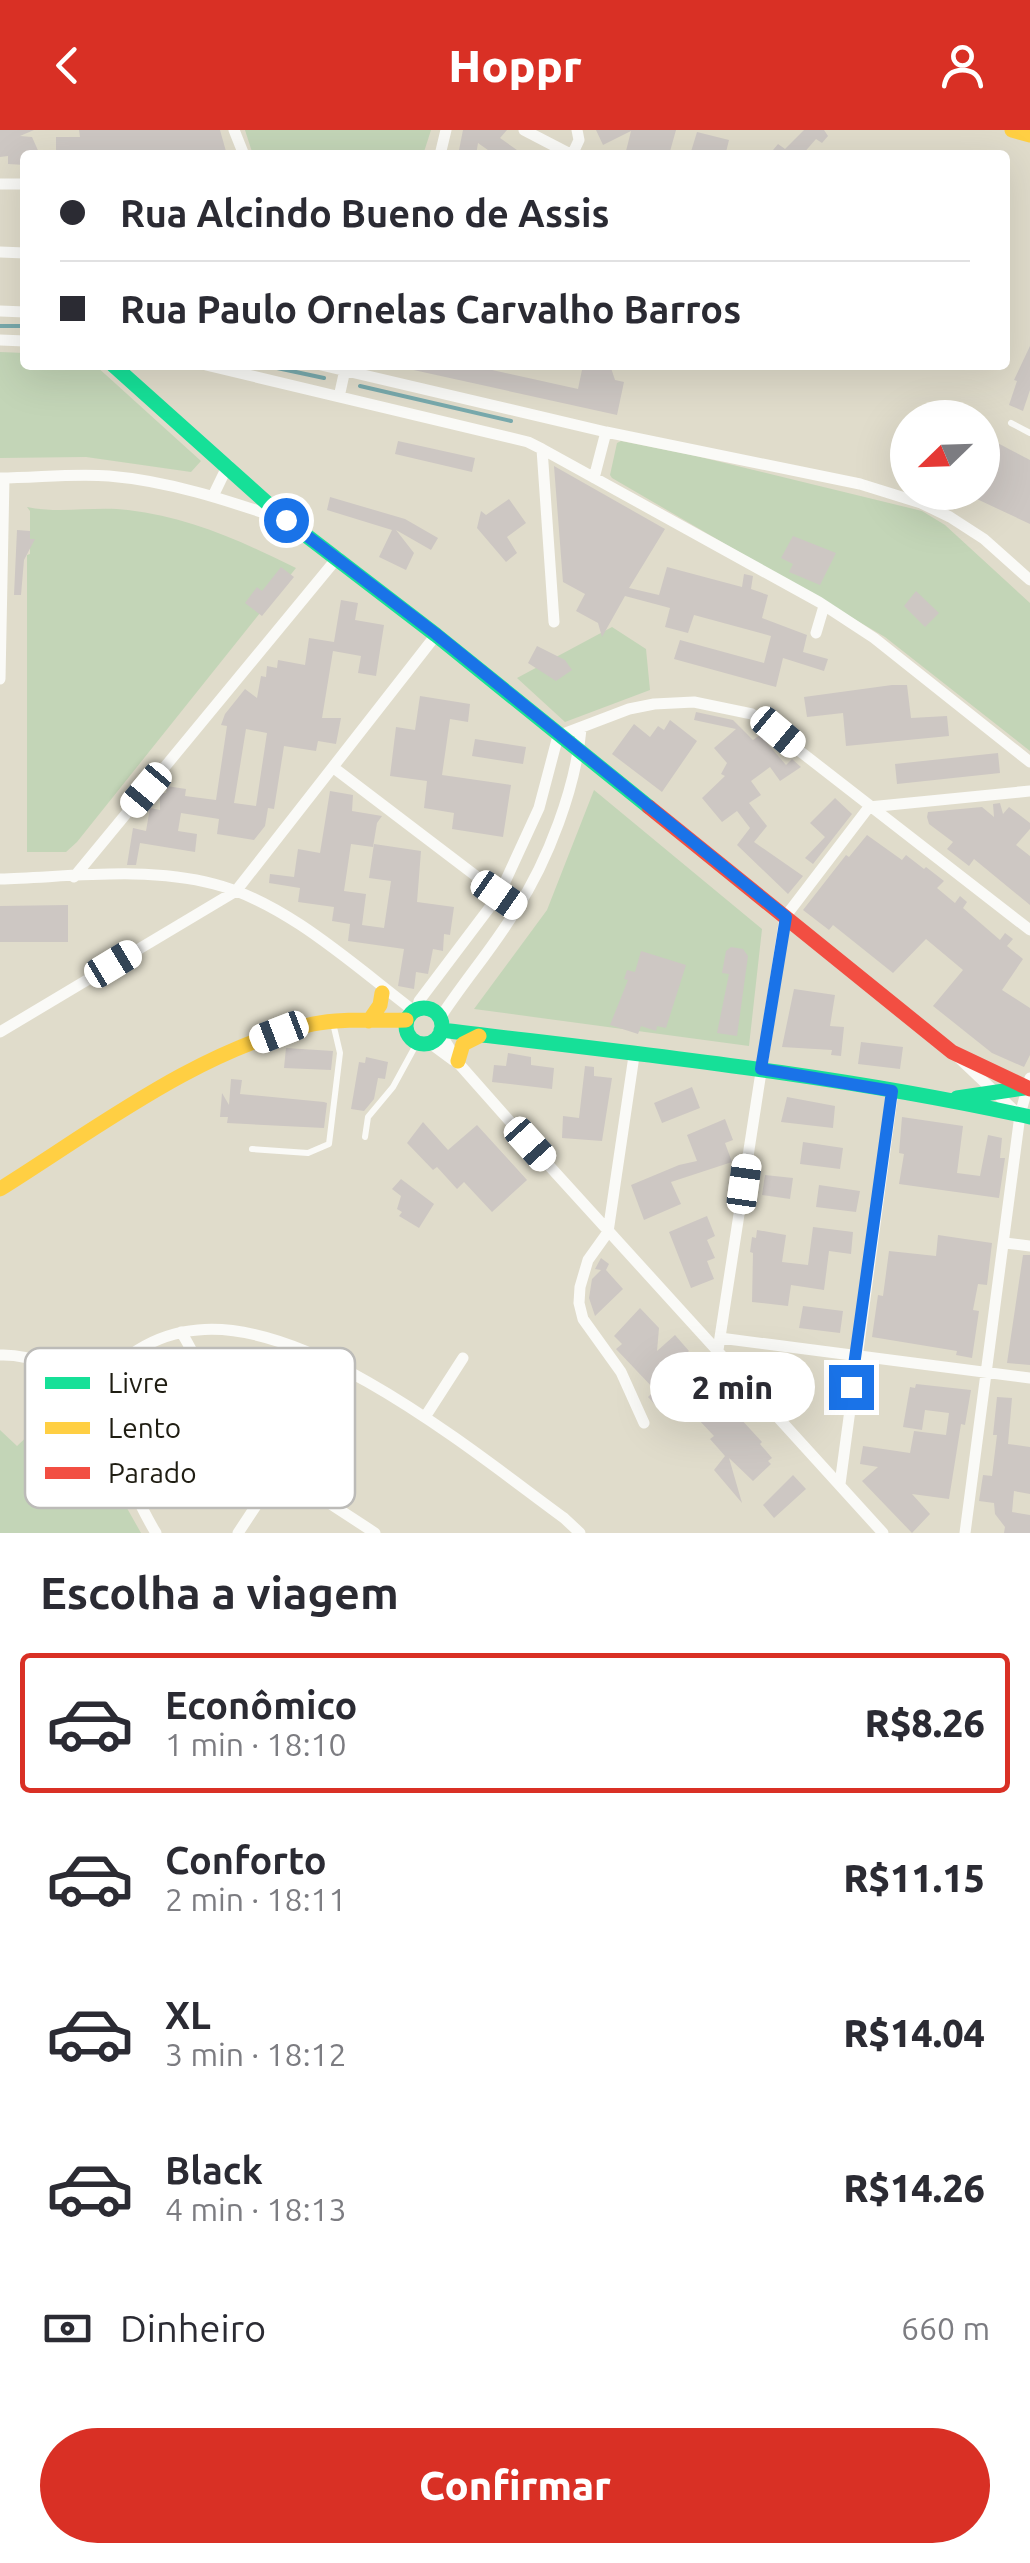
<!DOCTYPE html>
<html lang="pt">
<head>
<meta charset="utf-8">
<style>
  body { margin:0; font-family:Ubuntu,sans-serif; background:#f7f7f7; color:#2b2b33; height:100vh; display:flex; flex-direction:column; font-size:38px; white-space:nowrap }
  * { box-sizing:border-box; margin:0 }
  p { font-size:32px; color:#7c7c81 }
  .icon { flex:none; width:55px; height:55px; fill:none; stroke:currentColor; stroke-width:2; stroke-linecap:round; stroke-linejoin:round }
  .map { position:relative; height:1403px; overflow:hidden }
  .sheet { display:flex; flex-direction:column; background:#fff; flex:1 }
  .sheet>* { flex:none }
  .top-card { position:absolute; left:20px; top:20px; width:990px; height:220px; border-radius:10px; box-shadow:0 10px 40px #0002; display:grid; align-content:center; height:220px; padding:0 40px; background:#fff }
  .needle { width:65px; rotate:247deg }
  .fabs { position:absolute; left:890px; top:270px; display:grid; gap:20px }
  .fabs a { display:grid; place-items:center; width:110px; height:110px; border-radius:50%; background:#fff; box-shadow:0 10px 40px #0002; font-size:50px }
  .end { position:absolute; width:45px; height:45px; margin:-22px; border:12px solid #1a73e8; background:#fff; box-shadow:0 0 0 5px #fff }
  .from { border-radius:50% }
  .bubble { position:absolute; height:70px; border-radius:35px; background:#fff; box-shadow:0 10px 40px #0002; font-size:32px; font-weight:800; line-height:70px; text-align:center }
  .car { position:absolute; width:30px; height:60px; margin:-30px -15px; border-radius:12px; box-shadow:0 0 8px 2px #0007; background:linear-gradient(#fff 24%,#345 0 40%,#fff 0 76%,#345 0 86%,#fff 0) }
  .top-card b { display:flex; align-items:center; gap:35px; height:95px; font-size:38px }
  .top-card b+b { border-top:2px solid #e1e1e2 }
  .top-card i { width:25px; height:25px; background:#2b2b33 }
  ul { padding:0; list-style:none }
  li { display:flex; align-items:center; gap:30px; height:140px; margin:0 20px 15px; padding:0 20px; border:5px solid transparent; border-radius:10px }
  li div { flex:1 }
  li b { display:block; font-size:38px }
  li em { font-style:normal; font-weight:800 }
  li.on { border-color:#d93025 }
  li>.icon { width:90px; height:90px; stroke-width:1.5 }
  h2 { padding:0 40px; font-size:45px; line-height:120px }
  .pay { display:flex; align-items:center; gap:25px; height:110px; padding:0 40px; font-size:38px }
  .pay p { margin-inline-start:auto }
  .button { display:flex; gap:20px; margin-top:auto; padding:20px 40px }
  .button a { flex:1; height:115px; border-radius:60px; background:#d93025; color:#fff; font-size:40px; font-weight:800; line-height:115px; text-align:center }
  header { display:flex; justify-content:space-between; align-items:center; height:130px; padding:0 40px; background:#d93025; color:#fff; font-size:45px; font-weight:800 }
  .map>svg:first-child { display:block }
  .green { fill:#c3d5b7 }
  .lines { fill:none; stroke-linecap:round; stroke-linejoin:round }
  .stream { stroke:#78a9ac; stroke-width:4 }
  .building { fill:#cdc7c3; fill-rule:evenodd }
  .lane { stroke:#fafaf7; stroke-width:6 }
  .street { stroke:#fafaf7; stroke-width:11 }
  .fast { stroke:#16e098; stroke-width:15 }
  .slow { stroke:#ffcf43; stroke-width:15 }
  .jam { stroke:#f24e42; stroke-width:15 }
  .route { stroke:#1a73e8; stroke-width:12 }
  .key { fill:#fff; stroke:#bcbbb8; stroke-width:2.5 }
  .key-label { font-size:28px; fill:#1f1d12 }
</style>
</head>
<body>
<header><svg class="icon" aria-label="back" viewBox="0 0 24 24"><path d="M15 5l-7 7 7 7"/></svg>Hoppr<svg class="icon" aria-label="person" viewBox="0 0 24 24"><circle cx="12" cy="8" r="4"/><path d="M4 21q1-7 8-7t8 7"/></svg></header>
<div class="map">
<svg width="1030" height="1403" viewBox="0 0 1030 1403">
  <rect width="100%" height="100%" fill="#e0dccb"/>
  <path class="green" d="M245,0H431L423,25H253Z
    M0,222L25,223V235H95L201,331L191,342L86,327L0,328Z
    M621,311L696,326L922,381L945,395L1030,473V621L885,507L612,348L610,345L617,313Z
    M27,377C59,384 95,376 128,380C189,387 241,411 296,438L77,712L66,722H27V425L30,424V381Z
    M612,497L646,519L650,560L565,592L517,548Z
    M594,660L762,799L749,916L474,879L547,780Z
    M66,1270L141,1403H0V1300L17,1316Z"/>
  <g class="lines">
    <path class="stream" d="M0,196H25
      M263,235L324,248
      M360,256L511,291"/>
  </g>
  <path class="building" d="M0,0H34L20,6L32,7L40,25H25V35L8,34V26L0,27Z
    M79,0H220L227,25H56V7H80Z
    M463,0H507L500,8L524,25H495L478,13L476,25H458Z
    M596,0H676L669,25H625L631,1L603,15Z
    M804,0H824L828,6L822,13L816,9L802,25H769L778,14L785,19Z
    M697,2L729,10L726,22L690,25Z
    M1030,216V260L1023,281L1009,275L1017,251L1014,250Z
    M409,235H470L578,259L583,235H610L615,250L624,252L617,285L409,239Z
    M986,307L1030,330V394L962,362H982V308Z
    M398,311L475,328L472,342L395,324Z
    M554,336L665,399L629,458L659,465L667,437L742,457L744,444L753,446L751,459L768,465L762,488L807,505L803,522L828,529L824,541L783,528L776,557L674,529L680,510L764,533L771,506L694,485L688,503L665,497L670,478L625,466L602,507L598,493L576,481L585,464L563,452Z
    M330,367L405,389L438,408L431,420L396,400L414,423L406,440L379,427L392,400L327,380Z
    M509,369L526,393L507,407L517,423L506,432L477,398L481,381L486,385Z
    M17,400L30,401V409H35L24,430L21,465H14Z
    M793,406L836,423L820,455L789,442L793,434L781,428Z
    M281,437L294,447L262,486L245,473L257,457L262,461Z
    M916,461L939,483L925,497L904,476Z
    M341,470L358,473L355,490L384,495L376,546L358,543L361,526L333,521L322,588H341L336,614L318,611L316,621L284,616L274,679L268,678L265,696L254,710L217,704L219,689L181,683L178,701L197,704L195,722L140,713L136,735H127L133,698L146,701L150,678L160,680V663H166L167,656L186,659L185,666L216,670L227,596L221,595L225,584L245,559L257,568L261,546L266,547L267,536L277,538L278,530L305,535L309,508L334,512ZM246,599L267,603L256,676L234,673Z
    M537,516L565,530L572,540L556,551L528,533Z
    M892,555H907L911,588L947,586L949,606L846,616L843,583L807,587L804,567Z
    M420,566L470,574L468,592L450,589L442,645L511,655L503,707L452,699L454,683L424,678L427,651L390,646L396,597L415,600Z
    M696,582L733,590L753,610L760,605L786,635L792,629L801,637L780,651L770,637L751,651L761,665L749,673L767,696L754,712L803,746L788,764L737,715L750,698L737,681L722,692L702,668L725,646L721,644L727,633L714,618L736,599L694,590Z
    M670,590L697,611L662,662L612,624L634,594L650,607L658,596L664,600Z
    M475,609L526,617L523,634L472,626Z
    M998,623L1000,643L897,654L895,634Z
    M330,661L353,665L352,681L382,686L377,693L373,717L351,714L344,761L366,764L362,795L384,798L391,751L369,748L374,714L421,721L417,772L454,777L450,805L444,804L443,821L433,819L428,844L416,842L414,859L398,856L404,819L348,811L350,794L332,791L334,777L298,772L300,758L269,753L270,744L294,747L298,719L320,723Z
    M835,668L852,684L813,734L805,728L825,707L810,693Z
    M1000,673L1003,684L1009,677L1030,693V699L1016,715L1030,726V775L974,729L969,736L947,719L953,712L929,694L927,687L928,682L982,677L994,687L993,674Z
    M867,705L902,730L906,725L924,739L926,737L944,751L937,758L955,773L960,766L967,772L963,778L1000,810L1005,803L1013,809L1007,816L1023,829L1002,860L1030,878V925L1024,937L992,923L933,876L963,840L926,809L893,843L833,795L829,800L803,780L846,725L849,727Z
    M68,775V812H0V776Z
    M731,817L743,819L748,826L737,906L717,903L729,844L722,843L726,821Z
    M641,821L686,835L666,898L657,896L656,901L641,896L638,904L610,895L628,850L624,849L627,840L635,842Z
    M794,859L835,865L830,896L844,897L841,926L831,925L832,920L782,917Z
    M861,912L903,917L900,939L858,934Z
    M286,918L333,921L331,940L284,938Z
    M508,923L531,927V935L554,938L552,959L492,952L494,935L506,936Z
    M366,927L388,932L385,949L378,948L374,969L364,981L351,979L359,932L365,933Z
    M585,936L594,937V946L612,948L602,1011L562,1008L563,986L579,988Z
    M231,949L242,950L240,964L324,972L327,973L324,998L227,993L228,987H220L222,963L229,975Z
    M692,957L700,978L662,993L654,973Z
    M787,967L835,976L833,998L781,992Z
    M902,987L963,996L957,1043L980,1046L988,1005L1002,1008L1000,1028H1005L999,1068L899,1054L904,1024L899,1023Z
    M725,989L733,1010L725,1013L732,1032L671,1052L681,1074L644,1090L631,1055L679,1035L697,1031L687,1005Z
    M423,992L448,1020L477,995L527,1050L492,1082L464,1052L457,1059L437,1037L433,1040L407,1013Z
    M803,1012L843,1018L840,1039L800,1034Z
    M765,1045L793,1048L790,1069L762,1065Z
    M401,1049L434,1074L419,1098L399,1086L402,1082L397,1079L401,1066L392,1059Z
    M819,1055L860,1061L856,1082L816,1077Z
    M707,1086L715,1106L707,1110L715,1128L707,1131L714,1149L691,1158L669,1102Z
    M813,1097L853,1102L851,1124L829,1121L824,1160L791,1155L788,1176L752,1172L753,1123L750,1122L752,1107L756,1108L757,1100L786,1105L782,1132L808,1135Z
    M938,1105L992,1113L987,1155L978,1154L973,1180L979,1181L972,1228L956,1225L957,1221L872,1207L878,1165L883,1166L889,1121L936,1126Z
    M1023,1125H1030V1235L1007,1233Z
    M601,1128L609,1134L606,1140L623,1159L595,1186L589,1168L592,1149L601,1140L595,1139Z
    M803,1176L843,1181L840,1203L799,1198Z
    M640,1178L659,1198L657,1221L675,1205L689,1221L683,1226L762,1312L760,1314L772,1328L768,1331L771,1334L753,1351L729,1328L742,1373L714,1340L725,1326L710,1309L714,1306L682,1272L669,1284L661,1275L658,1278L648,1267L655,1260L616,1219L622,1214L614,1206Z
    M916,1254L971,1260L965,1295L961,1294L949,1369L912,1364L930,1384L912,1403L862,1351L878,1337L860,1334L863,1316L910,1323L914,1301L946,1305L949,1283L925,1280L922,1300L903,1297L910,1257L915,1258Z
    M997,1267L1012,1268L1008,1314L1030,1317V1364L1014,1361L1012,1382L1030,1385V1403H1004L1005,1397L995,1384L994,1373L979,1371L983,1345L992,1346L997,1305H993Z
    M793,1345L806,1359L774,1388L763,1375Z"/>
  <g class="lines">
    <path class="lane" d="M1011,293L1030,303
      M365,1007L368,987L393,957L417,913
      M252,1019L308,1023L329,1014L340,923L333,893"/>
    <path class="street" d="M234,0L244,25
      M524,0L572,25
      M440,25L446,0
      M572,25L579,10L577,0
      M0,54H25
      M0,122L25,123
      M0,181L25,182
      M0,210L25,211
      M206,235L528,312L542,319L819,472L874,508L1030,632
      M321,235L606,302L860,354L921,373L950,387L984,409L1030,450
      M339,267L346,235
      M542,319L554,492
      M0,348C36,348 73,343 109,346C169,351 226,370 282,389
      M594,348L606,302
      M213,366L228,335
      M816,503L824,476
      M0,549L4,348
      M334,638L518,778
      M74,747L338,427
      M0,749C69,747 147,736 214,754C286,772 356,837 414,881
      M417,879L419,871L499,765L539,678L558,606L629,579L654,574L694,572L752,584L1030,800
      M440,888C464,851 493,818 516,780C548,731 576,657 581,599
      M0,902L236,761L436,505
      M440,903L460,935L553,1040L883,1403
      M430,913L453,930
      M634,926L608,1102L588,1130L580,1157L579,1173L583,1189L621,1242L644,1293
      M959,928L1018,984
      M1005,1113L1030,1116
      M181,1202C204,1237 219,1291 245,1318L375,1403
      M720,1208L1030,1248
      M718,1220L785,787L869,677L1030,661
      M0,1225C93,1222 116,1340 156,1403
      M86,1270C113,1233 150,1204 198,1200C313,1189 475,1323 564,1388L580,1403
      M425,1287L463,1228
      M840,1354L893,961
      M238,1403L279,1341
      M965,1403L1020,985L1030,948"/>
    <path class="fast" d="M113,235L286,390L436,505L649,677
      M406 896a18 18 0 1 1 36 0a18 18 0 1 1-36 0Z
      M441,900C638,924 836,944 1030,987
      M957,968L1024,958"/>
    <path class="slow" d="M1012,0L1030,5
      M369,891L380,875L382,863
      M458,931L463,914L479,906
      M0,1059C96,999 201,918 313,894C342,888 376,891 406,890"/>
    <path class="jam" d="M649,677L952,922L1030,959"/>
  </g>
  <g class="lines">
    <path class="route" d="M286,390L436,504L786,787L761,939L892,961L851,1257"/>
  </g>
  <rect x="25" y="1218" width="330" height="160" rx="15" class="key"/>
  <rect x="45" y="1247" width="45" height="12" fill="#16e098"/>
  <rect x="45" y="1292" width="45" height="12" fill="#ffcf43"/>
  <rect x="45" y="1337" width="45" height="12" fill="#f24e42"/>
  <g class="key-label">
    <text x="108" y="1263">Livre</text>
    <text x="108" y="1308">Lento</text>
    <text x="108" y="1353">Parado</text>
  </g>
</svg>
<div class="fabs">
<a><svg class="needle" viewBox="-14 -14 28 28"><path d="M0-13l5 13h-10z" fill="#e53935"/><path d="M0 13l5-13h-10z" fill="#7c7c81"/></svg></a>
</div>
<i class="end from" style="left:286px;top:390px"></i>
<i class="end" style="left:851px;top:1257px"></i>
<div class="bubble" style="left:650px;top:1222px;width:165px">2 min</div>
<i class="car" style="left:778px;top:602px;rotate:130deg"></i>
<i class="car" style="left:146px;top:660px;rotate:220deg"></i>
<i class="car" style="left:499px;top:765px;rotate:125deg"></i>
<i class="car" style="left:113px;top:834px;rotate:59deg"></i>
<i class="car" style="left:279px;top:902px;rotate:249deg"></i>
<i class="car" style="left:530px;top:1014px;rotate:138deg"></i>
<i class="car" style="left:744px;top:1054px;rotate:8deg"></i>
<div class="top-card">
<b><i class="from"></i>Rua Alcindo Bueno de Assis</b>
<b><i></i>Rua Paulo Ornelas Carvalho Barros</b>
</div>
</div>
<section class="sheet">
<h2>Escolha a viagem</h2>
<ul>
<li class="on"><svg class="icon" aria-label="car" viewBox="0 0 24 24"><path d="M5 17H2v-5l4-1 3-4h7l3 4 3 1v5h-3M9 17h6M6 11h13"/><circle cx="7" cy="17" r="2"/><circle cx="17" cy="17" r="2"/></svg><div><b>Econômico</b><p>1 min · 18:10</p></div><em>R$8.26</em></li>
<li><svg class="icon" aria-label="car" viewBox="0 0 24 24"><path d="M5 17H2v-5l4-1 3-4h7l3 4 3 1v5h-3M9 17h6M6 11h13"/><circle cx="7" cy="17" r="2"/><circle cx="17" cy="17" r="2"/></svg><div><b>Conforto</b><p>2 min · 18:11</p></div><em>R$11.15</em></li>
<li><svg class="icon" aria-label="car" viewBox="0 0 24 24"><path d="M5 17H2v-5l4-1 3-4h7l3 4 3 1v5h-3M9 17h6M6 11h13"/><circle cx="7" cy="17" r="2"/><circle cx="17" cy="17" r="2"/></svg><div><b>XL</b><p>3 min · 18:12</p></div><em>R$14.04</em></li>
<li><svg class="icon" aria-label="car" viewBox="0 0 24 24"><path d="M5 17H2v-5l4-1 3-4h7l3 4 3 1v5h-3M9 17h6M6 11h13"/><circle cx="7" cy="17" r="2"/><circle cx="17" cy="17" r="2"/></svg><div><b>Black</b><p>4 min · 18:13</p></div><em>R$14.26</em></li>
</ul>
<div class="pay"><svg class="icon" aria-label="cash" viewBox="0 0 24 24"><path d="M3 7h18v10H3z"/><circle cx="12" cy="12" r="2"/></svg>Dinheiro<p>660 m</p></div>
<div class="button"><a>Confirmar</a></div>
</section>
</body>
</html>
